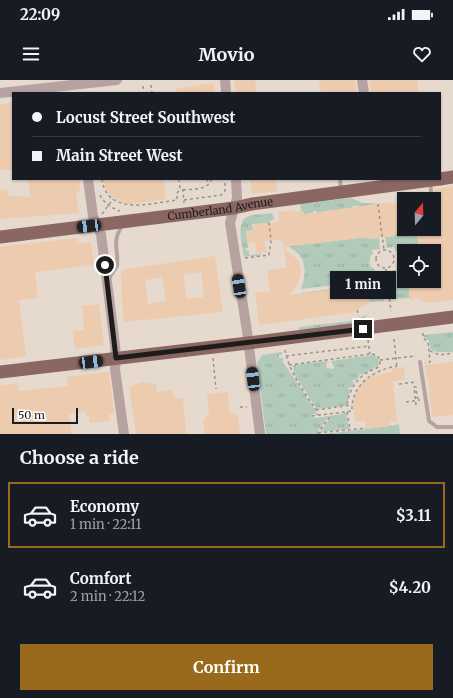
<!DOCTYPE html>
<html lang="en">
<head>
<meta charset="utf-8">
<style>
  body { margin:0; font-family:Merriweather,serif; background:#242831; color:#f1f3f6; height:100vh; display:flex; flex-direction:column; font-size:15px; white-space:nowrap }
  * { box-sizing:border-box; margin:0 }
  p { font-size:13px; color:#9ea1a6 }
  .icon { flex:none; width:22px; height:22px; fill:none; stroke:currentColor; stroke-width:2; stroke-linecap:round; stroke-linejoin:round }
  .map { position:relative; height:354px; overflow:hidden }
  .panel { display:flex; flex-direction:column; background:#171b24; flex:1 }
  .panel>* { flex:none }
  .hud { position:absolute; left:12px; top:12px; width:429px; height:88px; border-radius:0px; box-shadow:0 1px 3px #0004; display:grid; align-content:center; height:88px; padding:0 20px; background:#171b24 }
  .needle { width:26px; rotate:19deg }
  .buttons { position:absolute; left:397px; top:112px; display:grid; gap:8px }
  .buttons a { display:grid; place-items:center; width:44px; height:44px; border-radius:0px; background:#171b24; box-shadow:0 1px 3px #0004; font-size:20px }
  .scale { position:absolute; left:12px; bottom:10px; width:66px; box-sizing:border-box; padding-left:4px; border:2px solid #1e1c1a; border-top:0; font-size:11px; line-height:14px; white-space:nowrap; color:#1e1c1a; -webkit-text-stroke:3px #fff; paint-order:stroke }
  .end { position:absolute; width:18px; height:18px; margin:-9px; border:5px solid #1e1c1a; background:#fff; box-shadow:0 0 0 2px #fff }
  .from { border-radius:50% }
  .bubble { position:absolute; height:28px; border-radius:0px; background:#171b24; box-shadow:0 1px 3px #0004; font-size:13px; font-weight:700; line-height:28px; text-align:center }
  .car { position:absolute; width:12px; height:24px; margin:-12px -6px; border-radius:5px; box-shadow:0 0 3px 1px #0007; background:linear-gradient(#222 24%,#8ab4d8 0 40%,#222 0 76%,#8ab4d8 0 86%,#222 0) }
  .hud b { display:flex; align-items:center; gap:14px; height:38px; font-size:15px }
  .hud b+b { border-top:1px solid #363941 }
  .hud i { width:10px; height:10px; background:#f1f3f6 }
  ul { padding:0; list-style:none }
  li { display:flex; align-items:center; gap:12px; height:66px; margin:0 8px 6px; padding:0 12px; border:2px solid transparent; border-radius:0px }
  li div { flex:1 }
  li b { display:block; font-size:15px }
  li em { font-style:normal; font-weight:700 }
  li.current { border-color:#9a6a1c }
  li>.icon { width:36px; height:36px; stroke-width:1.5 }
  h2 { padding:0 20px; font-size:18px; line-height:48px }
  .cta { display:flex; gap:8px; margin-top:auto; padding:8px 20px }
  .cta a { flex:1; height:46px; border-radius:0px; background:#9a6a1c; color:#fff; font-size:16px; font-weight:700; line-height:46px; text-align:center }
  .status { display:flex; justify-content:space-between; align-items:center; height:28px; padding:0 20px; background:#171b24; direction:ltr }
  .status svg { height:11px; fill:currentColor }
  header { display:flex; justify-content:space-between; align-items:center; height:52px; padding:0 20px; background:#171b24; font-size:18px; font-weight:700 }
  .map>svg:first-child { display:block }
  .built { fill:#e6dacf; fill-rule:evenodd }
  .grass { fill:url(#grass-tufts) }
  .building { fill:#eccbae; fill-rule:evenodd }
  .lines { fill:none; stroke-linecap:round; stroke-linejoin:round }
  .path { stroke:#98938f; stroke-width:1.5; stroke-dasharray:3 3; stroke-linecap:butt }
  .service { stroke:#b6a2a0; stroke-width:4 }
  .tertiary { stroke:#b6a2a0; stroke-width:10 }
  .primary { stroke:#8a6763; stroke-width:13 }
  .route { stroke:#1e1c1a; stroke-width:5 }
  .labels { text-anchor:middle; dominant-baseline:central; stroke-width:3.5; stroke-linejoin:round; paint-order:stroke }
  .street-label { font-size:11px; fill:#1e1c1a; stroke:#fff }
</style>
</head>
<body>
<div class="status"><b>22:09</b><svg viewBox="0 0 49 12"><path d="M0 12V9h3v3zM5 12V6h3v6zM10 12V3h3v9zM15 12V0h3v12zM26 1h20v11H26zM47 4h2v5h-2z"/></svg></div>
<header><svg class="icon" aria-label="menu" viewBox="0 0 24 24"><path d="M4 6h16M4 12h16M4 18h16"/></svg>Movio<svg class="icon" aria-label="heart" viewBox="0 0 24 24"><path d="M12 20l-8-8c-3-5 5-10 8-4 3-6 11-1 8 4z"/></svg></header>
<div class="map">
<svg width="453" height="354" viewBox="0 0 453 354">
  <defs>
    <pattern id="grass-tufts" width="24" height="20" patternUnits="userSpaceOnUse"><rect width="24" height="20" fill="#b1caba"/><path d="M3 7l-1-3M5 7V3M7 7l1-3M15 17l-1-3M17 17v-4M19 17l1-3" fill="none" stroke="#98ad9f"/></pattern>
  </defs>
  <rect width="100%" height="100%" fill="#efe8e3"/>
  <path class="built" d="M0,0H453V354H0ZM13,13H440V99H13ZM404,119H434V149H404ZM404,171H434V201H404Z"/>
  <path class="grass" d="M351,118L363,123H375V124L358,127V126H353L352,128L316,133V131H313V133L304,134L303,131H301L300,124Z
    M272,133L274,139L270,141V143L252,144L253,150L246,151L248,168L245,169L246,170L249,171V175L261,174V175L244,177C243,166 234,141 249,136C256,134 265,134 272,133Z
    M417,151L419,170L413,167L406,170L395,171L394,167L387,168L385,157L395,156V154Z
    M368,157L369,159L379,158L380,169L372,170L373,174L371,175L369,183L372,188H374L375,192L381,191L382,199L301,209C307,194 307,176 290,168V166Z
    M404,184V201H408L410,218L395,219L392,190H397L396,185Z
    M382,203L384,221L369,222L367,206L301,214V213Z
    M367,235L362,242L298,252L299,247L350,241Z
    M453,252V272H437L430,269L429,261L424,257V255Z
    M282,272V274L279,275V278H283V282L316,331V333L312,335V337L316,338L329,336L316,354H266L257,283L262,275Z
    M373,275L378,278L379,285L362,295L360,293L359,294L360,296L355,301L353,300L352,301L354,303L351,308L349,307L348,309L350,310L347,325L317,329L294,294L293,285L327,281L326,288L333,289L334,287L331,281Z
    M346,333L349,349L320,352L330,338V336Z
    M399,344L400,354H325L390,346Z"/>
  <path class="building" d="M234,0H255L257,13H236Z
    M319,0H355L357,13H321Z
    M369,0H417L419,13H371Z
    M213,3L216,13H176L175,9Z
    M13,23V89L0,90V24Z
    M34,99H79L80,111L76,112L79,133L0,139V110L7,109L9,116L31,117L28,100Z
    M103,99H164L166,119L131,124L122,123L111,116L106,109Z
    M250,99H276L277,111L252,114Z
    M453,106V220L429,223L420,221L421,218L410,220L408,201H434V171H419L417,149H434V122L435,119L434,109Z
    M391,122V124L404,122V153L395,154V156L369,159L368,157L284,167L282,160L265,161L266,172L256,173L255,162L247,163L246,151L254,150V144L280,142L278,132L295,130V132L303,131L304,134Z
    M76,158L77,164L91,162L94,185L35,192L38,218L19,220L26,276L0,280V167Z
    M284,168L298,180L301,191L298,203L289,215L367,206L369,224L366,225L350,233L259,245L255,213L270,211L267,190L287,188Z
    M215,176L223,232L123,242L121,190ZM201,192L204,217L187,219L183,195ZM162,197L166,221L148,224L145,200Z
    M99,224L104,265L75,269L73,251L84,250L82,226Z
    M453,282V335L432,337L428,299H427L425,285Z
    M404,287L405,300L393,301L397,341L390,342V346L366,349L365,341L355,342L353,326L354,319L358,309L363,303L367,299L375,295L392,292V288Z
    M109,292L114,334H109L110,341L90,343L89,335L86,336V332L69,334L72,354H0V306L18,303L19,311L68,306L67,297Z
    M141,302L156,304L157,312L173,310L174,319L183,318L186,354H136L129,307Z
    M228,312L229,331L238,336L240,354H205L203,341L209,333L207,314Z"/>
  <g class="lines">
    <path class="path" d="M151,5L152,13
      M143,6L144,13
      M102,99C107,137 152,123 177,120V113L180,109
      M179,99L180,109L183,110L184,123
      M206,99L210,103
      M183,110C194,109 208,110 212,99
      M100,115C104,123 111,128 120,131
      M184,120L221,115L225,111V99
      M378,124L384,170
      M102,134L113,119
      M376 179a9 9 0 1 1 18 0a9 9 0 1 1-18 0Z
      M245,178L269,175L271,160L269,143
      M386,189L391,231
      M357,230L359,236
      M423,253V258L428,262L430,282L425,283
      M394,259L397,288
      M368,260L370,274
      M285,270C289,292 304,312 317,331V335
      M430,271L440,275L453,273
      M286,276L369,266
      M213,278L216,309
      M380,280L416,276
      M289,285L370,274L377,275L380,280C380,282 380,284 379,286C377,289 371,290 368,292C356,299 348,312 347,326
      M399,304L417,302
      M406,322L420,320
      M416,325L414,307H416L417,318H419
      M240,327H247
      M316,330L352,325
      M347,332L350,349
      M312,336L352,331C351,305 373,290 397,286
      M318,353L366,348
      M317,354L329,338V334"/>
    <path class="service" d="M340,99L341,111
      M430,103L432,119
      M109,198L117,186C119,169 111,163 122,146
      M420,282L429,341L437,347H453"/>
    <path class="tertiary" d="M225,0L226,13
      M362,0L364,13
      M0,13L117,0
      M88,99L93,136L101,154L115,265L116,279L115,289L124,354
      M236,99L237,118L230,143L247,251L260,354"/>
    <g class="primary">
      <path d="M440,99L453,97"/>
      <path id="s1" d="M0,157L234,128L252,124L439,99"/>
      <path d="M0,292L248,263L453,237"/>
    </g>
  </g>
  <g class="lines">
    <path class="route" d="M105,185L116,278L363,249"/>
  </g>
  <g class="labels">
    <g class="street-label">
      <text stroke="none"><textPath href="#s1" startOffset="222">Cumberland Avenue</textPath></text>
    </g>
  </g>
</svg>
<div class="buttons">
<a><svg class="needle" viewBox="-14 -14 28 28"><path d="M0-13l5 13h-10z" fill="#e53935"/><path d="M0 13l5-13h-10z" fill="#9ea1a6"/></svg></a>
<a><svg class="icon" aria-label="locate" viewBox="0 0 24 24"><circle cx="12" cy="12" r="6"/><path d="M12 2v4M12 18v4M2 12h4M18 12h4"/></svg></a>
</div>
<div class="scale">50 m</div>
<i class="end from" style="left:105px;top:185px"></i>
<i class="end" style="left:363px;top:249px"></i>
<div class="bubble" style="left:330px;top:191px;width:66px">1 min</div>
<i class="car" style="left:89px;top:146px;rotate:263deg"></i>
<i class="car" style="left:239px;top:206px;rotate:351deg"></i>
<i class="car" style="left:91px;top:282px;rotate:83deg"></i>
<i class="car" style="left:253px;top:299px;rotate:353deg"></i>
<div class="hud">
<b><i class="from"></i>Locust Street Southwest</b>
<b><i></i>Main Street West</b>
</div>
</div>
<section class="panel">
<h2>Choose a ride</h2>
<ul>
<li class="current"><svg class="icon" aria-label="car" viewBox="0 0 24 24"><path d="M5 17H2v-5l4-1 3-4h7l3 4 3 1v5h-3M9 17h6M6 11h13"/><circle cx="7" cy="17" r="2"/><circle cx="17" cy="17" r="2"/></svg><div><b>Economy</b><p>1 min · 22:11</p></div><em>$3.11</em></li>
<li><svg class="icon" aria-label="car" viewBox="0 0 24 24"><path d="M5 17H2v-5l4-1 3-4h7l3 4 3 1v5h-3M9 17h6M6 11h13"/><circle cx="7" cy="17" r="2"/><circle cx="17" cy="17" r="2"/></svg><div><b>Comfort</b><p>2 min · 22:12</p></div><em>$4.20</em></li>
</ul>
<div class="cta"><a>Confirm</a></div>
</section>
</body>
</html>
